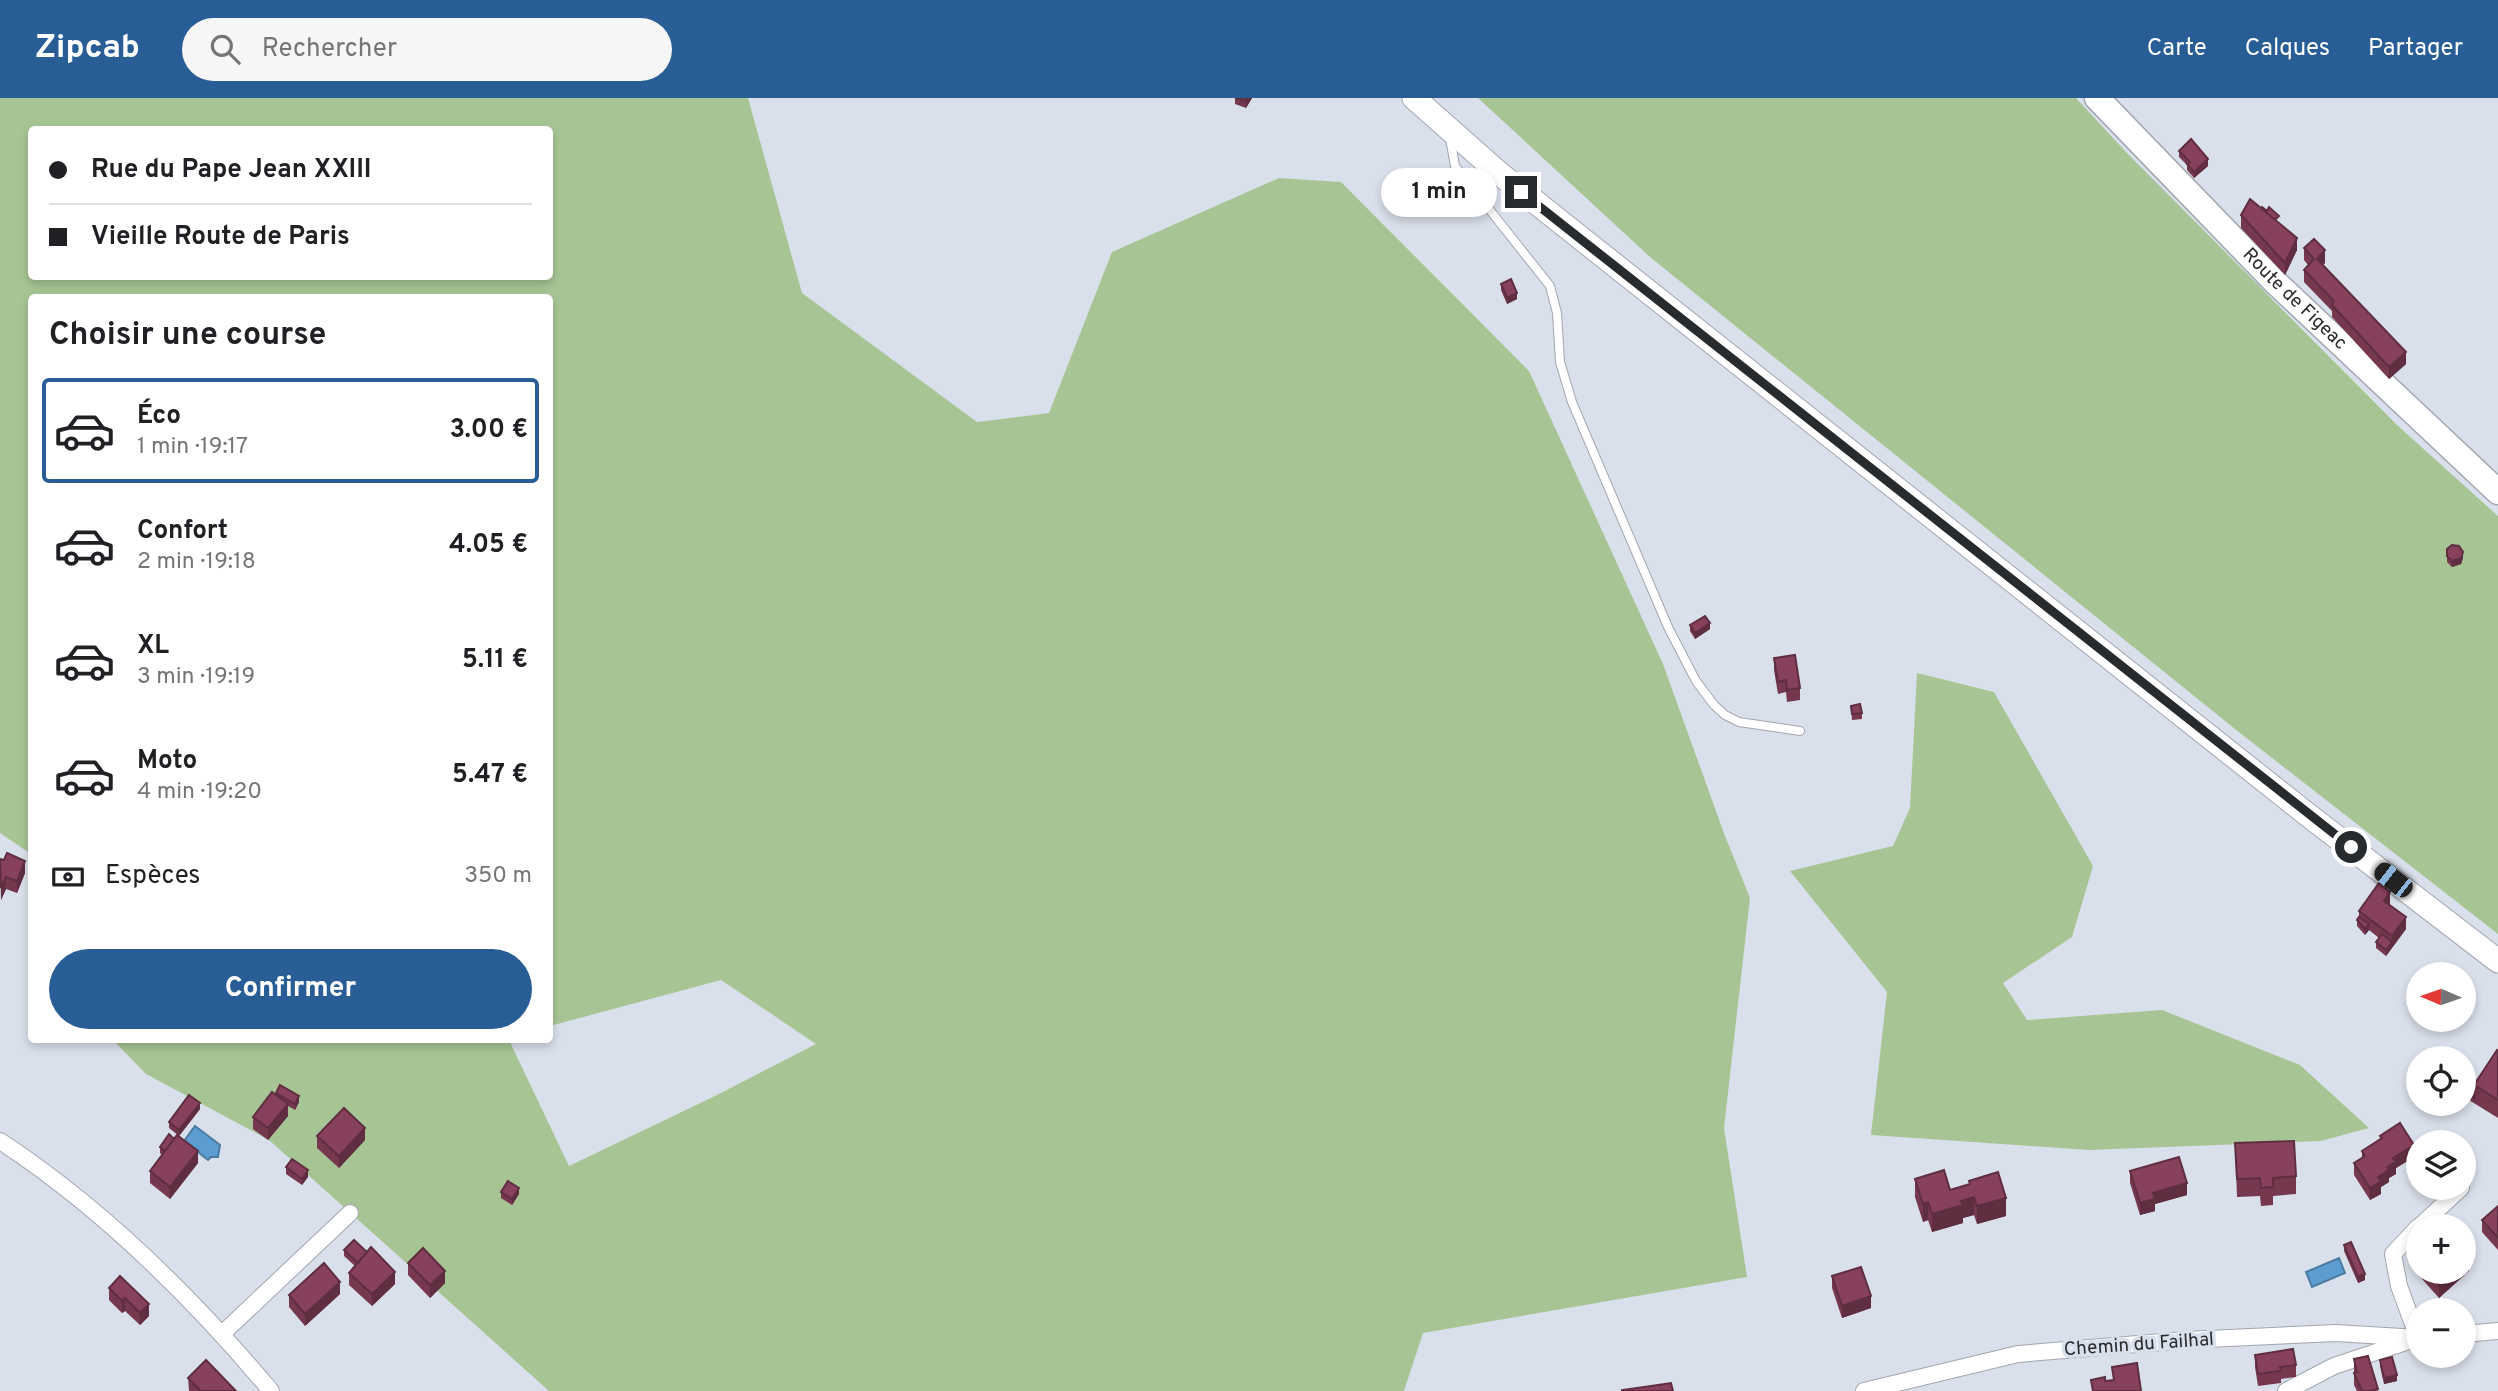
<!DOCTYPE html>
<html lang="fr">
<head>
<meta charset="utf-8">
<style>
  body { margin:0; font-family:Overpass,sans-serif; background:#f6f6f6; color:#202124; height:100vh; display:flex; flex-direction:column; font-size:26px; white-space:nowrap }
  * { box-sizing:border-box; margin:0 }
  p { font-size:23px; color:#757577 }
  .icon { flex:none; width:38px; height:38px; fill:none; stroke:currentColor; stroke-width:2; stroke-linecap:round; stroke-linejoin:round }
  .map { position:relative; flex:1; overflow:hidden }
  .panel { position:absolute; left:28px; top:196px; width:525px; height:749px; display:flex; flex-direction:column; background:#fff; border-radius:7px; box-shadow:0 4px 10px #0003 }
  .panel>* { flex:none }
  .top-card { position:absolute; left:28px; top:28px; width:525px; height:154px; border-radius:7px; box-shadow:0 4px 10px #0003; display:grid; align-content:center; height:154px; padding:0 21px; background:#fff }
  .needle { width:46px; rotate:272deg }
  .controls { position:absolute; left:2406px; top:864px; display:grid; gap:14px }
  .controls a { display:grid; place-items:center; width:70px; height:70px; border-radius:50%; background:#fff; box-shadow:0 4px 10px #0003; font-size:35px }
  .end { position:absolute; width:32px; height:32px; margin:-16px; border:9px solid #282b2e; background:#fff; box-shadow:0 0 0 4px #fff }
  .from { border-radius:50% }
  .bubble { position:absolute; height:49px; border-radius:24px; background:#fff; box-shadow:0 4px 10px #0003; font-size:23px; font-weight:700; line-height:49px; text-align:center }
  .car { position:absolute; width:21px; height:42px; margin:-21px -10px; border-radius:9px; box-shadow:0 0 5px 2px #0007; background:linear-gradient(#222 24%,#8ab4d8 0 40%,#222 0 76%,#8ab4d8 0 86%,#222 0) }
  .top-card b { display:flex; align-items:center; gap:24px; height:66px; font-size:26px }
  .top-card b+b { border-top:2px solid #e0e0e0 }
  .top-card i { width:18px; height:18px; background:#202124 }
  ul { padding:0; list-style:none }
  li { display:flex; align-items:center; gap:21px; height:105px; margin:0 14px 10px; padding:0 7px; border:4px solid transparent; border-radius:7px }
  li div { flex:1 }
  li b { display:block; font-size:26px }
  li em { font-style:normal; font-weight:700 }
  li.on { border-color:#285d96 }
  li>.icon { width:63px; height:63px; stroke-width:1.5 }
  h2 { padding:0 21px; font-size:32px; line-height:84px }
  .pay { display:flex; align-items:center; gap:18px; height:77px; padding:0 21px; font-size:26px }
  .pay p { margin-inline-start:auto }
  .primary-button { display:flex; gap:14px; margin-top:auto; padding:14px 21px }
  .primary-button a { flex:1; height:80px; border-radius:42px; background:#285d96; color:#fff; font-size:28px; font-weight:700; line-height:80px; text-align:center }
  header { display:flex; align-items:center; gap:42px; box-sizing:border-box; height:98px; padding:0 35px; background:#285d96; color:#fff }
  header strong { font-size:33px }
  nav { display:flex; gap:38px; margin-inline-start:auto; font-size:24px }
  .search { width:490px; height:63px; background:#f6f6f6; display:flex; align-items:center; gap:18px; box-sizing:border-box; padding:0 24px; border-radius:38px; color:#757577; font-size:26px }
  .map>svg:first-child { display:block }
  .green { fill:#a7c594; fill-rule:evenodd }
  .water { fill:#5c9dd1; stroke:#4c7ba0; stroke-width:2 }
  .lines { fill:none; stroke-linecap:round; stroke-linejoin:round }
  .lane-casing { stroke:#a1a6b0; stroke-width:10 }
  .street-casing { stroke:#a1a6b0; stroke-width:18 }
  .secondary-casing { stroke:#a1a6b0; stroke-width:25 }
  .primary-casing { stroke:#a1a6b0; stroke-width:27 }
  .lane { stroke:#fff; stroke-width:8 }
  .street { stroke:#fff; stroke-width:16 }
  .secondary { stroke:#fff; stroke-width:23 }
  .primary { stroke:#fff; stroke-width:24 }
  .wall { fill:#75384f }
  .shaded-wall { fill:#5f2e40 }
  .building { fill:#88415c; stroke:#5f2e40; stroke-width:2 }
  .route { stroke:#282b2e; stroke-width:9 }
  .labels { text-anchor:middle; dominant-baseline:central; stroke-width:7; stroke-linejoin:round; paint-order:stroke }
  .street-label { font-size:19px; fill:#282b2e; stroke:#dae0eb }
</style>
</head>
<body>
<header>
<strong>Zipcab</strong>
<div class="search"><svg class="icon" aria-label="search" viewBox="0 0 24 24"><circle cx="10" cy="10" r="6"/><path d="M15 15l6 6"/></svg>Rechercher</div>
<nav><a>Carte</a><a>Calques</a><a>Partager</a></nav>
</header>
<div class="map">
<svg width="2498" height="1293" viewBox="0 0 2498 1293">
  <rect width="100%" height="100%" fill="#dae0eb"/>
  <path class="green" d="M0,0H748L802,195L977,324L1049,315L1112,154L1279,80L1341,84L1529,273L1663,566L1725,738L1750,800L1724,1030L1747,1179L1423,1235L1404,1293H549L269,1042L146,976L113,942H509L569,1068L717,997L816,946L721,882L550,928V200H32L31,756L0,735ZM32,32H550V178H32Z
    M1478,0H2076L2125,53L2397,327L2498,418V836L2240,635L1650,159Z
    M1917,575L1994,594L2093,768L2072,839L2003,885L2027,922L2162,912L2300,967L2369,1030L2321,1043L2089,1052L1871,1037L1887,894L1790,773L1893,748L1910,710Z"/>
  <path class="water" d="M195,1028L220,1047L218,1059H211L208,1062L184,1043Z
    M2339,1160L2345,1175L2312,1189L2306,1174Z"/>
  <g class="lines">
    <g class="lane-casing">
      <path id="lane" d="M1450,40L1455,68L1550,188L1557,215L1560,264L1572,304L1668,529L1696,583L1714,607L1725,617L1739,624L1800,633"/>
    </g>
    <g class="street-casing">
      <path id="street" d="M0,1043C102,1110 193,1200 271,1293
        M2419,1129L2461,1090
        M223,1235L350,1115
        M2464,1236L2498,1233
        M1864,1293L2018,1256L2186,1242L2336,1235L2418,1240
        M2286,1293L2334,1268L2418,1240L2399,1188L2393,1156L2418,1129"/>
    </g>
    <g class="secondary-casing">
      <path id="secondary" d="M1414,0L1500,76L2308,717L2498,863"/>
    </g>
    <g class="primary-casing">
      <g id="primary">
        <path id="s1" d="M2097,0L2274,183L2498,394"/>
      </g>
    </g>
    <use href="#lane" class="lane"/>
    <use href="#street" class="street"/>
    <use href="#secondary" class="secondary"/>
    <use href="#primary" class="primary"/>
  </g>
  <path class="wall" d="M1235,0H1252L1246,10L1235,6Z
    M2179,53L2208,68L2194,80L2187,72V67L2179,59Z
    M2241,117L2279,124L2297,152L2285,177L2241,130Z
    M2304,150L2325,165L2323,167L2406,266L2389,281L2332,219V213L2304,184V172L2308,167L2304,162Z
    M1501,186L1517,201L1507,206L1501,192Z
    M2447,451L2463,460L2461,466L2452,469L2447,464Z
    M1690,527L1710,531L1695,541L1690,533Z
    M1774,560L1800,590V602L1787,604L1786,594L1778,596L1774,572Z
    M1851,608L1862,615V621L1852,622Z
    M0,761L25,775L17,795L6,791L1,802Z
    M2390,806V807L2406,831L2386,858L2376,850V844L2379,840L2369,832L2365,837L2357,828V822L2359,819V813Z
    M2498,953V1020L2469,1002V996L2474,987Z
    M276,995L299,1004L295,1012L288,1008V1018L268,1042L253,1031V1019L276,997Z
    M200,1011L179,1038L169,1030V1024Z
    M317,1038L365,1042L339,1070L317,1050Z
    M2380,1038L2414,1059L2396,1070V1076L2389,1080V1084L2381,1089V1096L2370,1102L2354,1077V1065L2362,1060V1053L2380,1041Z
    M2235,1045L2296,1078V1096L2273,1098V1107L2261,1108L2260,1098L2237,1099Z
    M160,1049L198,1065L170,1101L150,1085V1073L162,1057L160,1055Z
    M286,1069L308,1079L302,1087L286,1076Z
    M2130,1073L2187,1097L2155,1106V1113L2140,1117L2130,1085Z
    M1915,1081L1950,1092L1969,1086V1083L2006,1118L1977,1126L1974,1117L1963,1120V1125L1932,1134L1928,1122L1923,1124L1915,1099Z
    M501,1094L519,1096L512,1107L501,1100Z
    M2498,1108V1152L2482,1134V1122Z
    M2344,1147L2365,1182L2358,1185L2344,1153Z
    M344,1152L395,1186L372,1208L349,1187V1175L355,1168L344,1158Z
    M2418,1156V1174H2464L2469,1173L2439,1200L2414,1172V1159Z
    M408,1165L445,1185L430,1200L408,1177Z
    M120,1178L149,1218L140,1227L125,1213L122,1215L109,1202V1190Z
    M1832,1178L1871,1210L1842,1220L1832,1190Z
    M340,1196L305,1228L289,1209V1197Z
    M2255,1257L2296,1267V1279L2281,1281V1285L2258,1288L2255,1269Z
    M2354,1261L2378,1293H2357L2354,1287Z
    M2380,1262L2397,1283L2384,1286L2380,1268Z
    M188,1280L236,1293H189Z"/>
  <path class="shaded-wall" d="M1248,0H1252L1246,10V3Z
    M2208,61V68L2194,80V74Z
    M2297,140V152L2285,177V165Z
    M2325,152V165L2317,173V161Z
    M1517,195V201L1507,206V200Z
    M2406,254V266L2389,281V269Z
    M2463,454V460L2461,466L2452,469V463Z
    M1710,525V531L1695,541V535Z
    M25,763V775L17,795V783Z
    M6,779V791L1,802V790Z
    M2390,794V806L2384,815V803Z
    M2406,819V831L2386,858V852L2392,844V838Z
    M2369,826V832L2365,837V831Z
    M299,998V1004L295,1012V1006Z
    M200,1005V1011L179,1038V1032Z
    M288,1006V1018L268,1042V1030Z
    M365,1030V1042L339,1070V1058Z
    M2414,1047V1059L2396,1070V1076L2389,1080V1084L2381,1089V1096L2370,1102V1090L2378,1079L2387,1069L2393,1060Z
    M198,1053V1065L170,1101V1089Z
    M308,1072V1079L302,1087V1081Z
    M2187,1085V1097L2155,1106V1113L2140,1117V1105L2153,1095Z
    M519,1090V1096L512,1107V1101Z
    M1974,1099V1117L1963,1120V1125L1932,1134V1116L1961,1103Z
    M2006,1100V1118L1977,1126V1108Z
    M1928,1104V1122L1923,1124V1106Z
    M2469,1167V1173L2439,1200V1187L2453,1175L2464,1174V1171Z
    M445,1173V1185L430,1200V1187Z
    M395,1174V1186L372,1208V1196Z
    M2365,1176V1182L2358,1185V1179Z
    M340,1184V1196L305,1228V1216Z
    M1871,1198V1210L1842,1220V1208Z
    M125,1200V1213L122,1215V1203Z
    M149,1206V1218L140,1227V1215Z
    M2397,1277V1283L2384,1286V1280Z"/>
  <path class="building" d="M1235,0H1248L1246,3Z
    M2191,41L2208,61L2194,74L2187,66L2190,64L2179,53Z
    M2250,101L2297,140L2285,165L2241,117Z
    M2262,109L2267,113L2269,109L2279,118L2275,122L2261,110Z
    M2314,141L2325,152L2317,161L2406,254L2389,269L2332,207L2334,203L2304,172L2314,161L2304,150Z
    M1511,181L1517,195L1507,200L1501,186Z
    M2452,447L2459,448L2463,454L2461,460L2452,463L2447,458V451Z
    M1705,518L1710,525L1695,535L1690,527Z
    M1795,557L1800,590L1787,592L1786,582L1778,584L1774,560Z
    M1860,606L1862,615L1852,616L1851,608Z
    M7,755L25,763L17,783L6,779L1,790L0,761L4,762Z
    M2379,785L2390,794L2384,803L2406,819L2392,838L2359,813Z
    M2359,819L2369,826L2365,831L2357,822Z
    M2382,836L2392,844L2386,852L2376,844Z
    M2497,952L2498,953V1002L2474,987Z
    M280,987L299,998L295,1006L276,995Z
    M2474,988V999L2469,996Z
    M272,994L288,1006L268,1030L253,1019Z
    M189,997L200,1005L179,1032L169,1024Z
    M344,1010L365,1030L339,1058L317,1038Z
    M2400,1025L2414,1047L2393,1060L2396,1064L2387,1069L2389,1072L2378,1079L2381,1083L2370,1090L2354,1065L2365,1058L2362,1053L2382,1040L2380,1038Z
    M169,1036L174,1041L165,1053L160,1049Z
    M177,1037L198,1053L170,1089L150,1073Z
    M2294,1043L2296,1078L2273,1080V1089L2261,1090L2260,1080L2237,1081L2235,1045Z
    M2179,1059L2187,1085L2153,1095L2155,1101L2140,1105L2130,1073Z
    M292,1061L308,1072L302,1081L286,1069Z
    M1944,1072L1950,1092L1970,1086L1969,1083L1998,1074L2006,1100L1977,1108L1974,1099L1961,1103L1963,1107L1932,1116L1928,1104L1923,1106L1915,1081Z
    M508,1083L519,1090L512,1101L501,1094Z
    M2498,1108V1140L2482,1122Z
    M354,1142L367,1154L358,1165L344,1152Z
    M2351,1144L2365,1176L2358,1179L2344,1147Z
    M371,1149L395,1174L372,1196L349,1175Z
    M423,1150L445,1173L430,1187L408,1165Z
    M2418,1156V1164L2414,1159Z
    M2464,1161L2469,1167L2464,1171Z
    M324,1165L340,1184L305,1216L289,1197Z
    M1861,1169L1871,1198L1842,1208L1832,1178Z
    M2427,1174H2452L2453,1175L2439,1187Z
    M2452,1174H2461L2453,1181Z
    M120,1178L149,1206L140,1215L125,1200L122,1203L109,1190Z
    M2293,1251L2296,1267L2280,1269L2281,1273L2258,1276L2255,1257Z
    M2368,1258L2378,1291L2369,1293H2362L2354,1275L2357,1274L2354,1261Z
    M2392,1259L2397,1277L2384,1280L2380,1262Z
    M206,1262L236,1293H201L188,1280Z
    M2137,1265L2141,1293H2093L2091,1282L2105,1279V1283L2114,1282L2112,1269Z
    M1671,1285L1673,1293H1622V1292Z"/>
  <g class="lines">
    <path class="route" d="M1521,94L2351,749"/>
  </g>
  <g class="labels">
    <g class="street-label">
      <text stroke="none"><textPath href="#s1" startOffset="282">Route de Figeac</textPath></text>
      <text transform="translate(2139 1247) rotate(-4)">Chemin du Failhal</text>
    </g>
  </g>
</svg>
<div class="controls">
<a><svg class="needle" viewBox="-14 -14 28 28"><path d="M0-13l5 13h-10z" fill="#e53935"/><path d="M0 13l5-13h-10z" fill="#757577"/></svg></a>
<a><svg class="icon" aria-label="locate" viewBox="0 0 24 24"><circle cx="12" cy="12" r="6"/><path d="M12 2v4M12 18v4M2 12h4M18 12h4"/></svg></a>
<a><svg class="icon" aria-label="layers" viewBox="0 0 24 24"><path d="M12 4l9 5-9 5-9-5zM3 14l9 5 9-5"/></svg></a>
<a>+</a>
<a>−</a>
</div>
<i class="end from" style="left:2351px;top:749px"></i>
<i class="end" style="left:1521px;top:94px"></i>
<div class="bubble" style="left:1381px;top:70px;width:116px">1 min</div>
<i class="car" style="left:2393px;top:782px;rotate:308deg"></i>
<div class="top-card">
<b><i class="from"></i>Rue du Pape Jean XXIII</b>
<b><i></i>Vieille Route de Paris</b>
</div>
<section class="panel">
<h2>Choisir une course</h2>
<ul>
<li class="on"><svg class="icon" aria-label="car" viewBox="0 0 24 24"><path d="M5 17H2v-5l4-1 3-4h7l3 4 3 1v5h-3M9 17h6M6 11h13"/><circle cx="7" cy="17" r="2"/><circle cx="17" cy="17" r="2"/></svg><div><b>Éco</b><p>1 min · 19:17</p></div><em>3.00 €</em></li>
<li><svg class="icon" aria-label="car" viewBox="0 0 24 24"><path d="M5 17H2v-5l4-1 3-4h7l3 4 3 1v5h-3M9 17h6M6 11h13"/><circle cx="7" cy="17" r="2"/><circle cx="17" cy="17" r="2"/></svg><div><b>Confort</b><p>2 min · 19:18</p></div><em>4.05 €</em></li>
<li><svg class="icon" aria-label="car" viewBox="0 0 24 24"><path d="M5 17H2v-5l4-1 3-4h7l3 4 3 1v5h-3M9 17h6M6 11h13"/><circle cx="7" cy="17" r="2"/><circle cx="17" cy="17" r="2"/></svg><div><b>XL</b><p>3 min · 19:19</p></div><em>5.11 €</em></li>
<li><svg class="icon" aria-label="car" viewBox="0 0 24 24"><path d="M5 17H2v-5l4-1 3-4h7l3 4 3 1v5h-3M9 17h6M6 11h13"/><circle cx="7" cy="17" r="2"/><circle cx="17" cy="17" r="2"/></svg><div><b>Moto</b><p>4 min · 19:20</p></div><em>5.47 €</em></li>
</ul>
<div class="pay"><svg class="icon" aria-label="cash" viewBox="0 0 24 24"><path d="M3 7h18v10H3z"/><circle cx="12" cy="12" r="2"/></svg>Espèces<p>350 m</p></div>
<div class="primary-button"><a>Confirmer</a></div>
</section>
</div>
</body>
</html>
